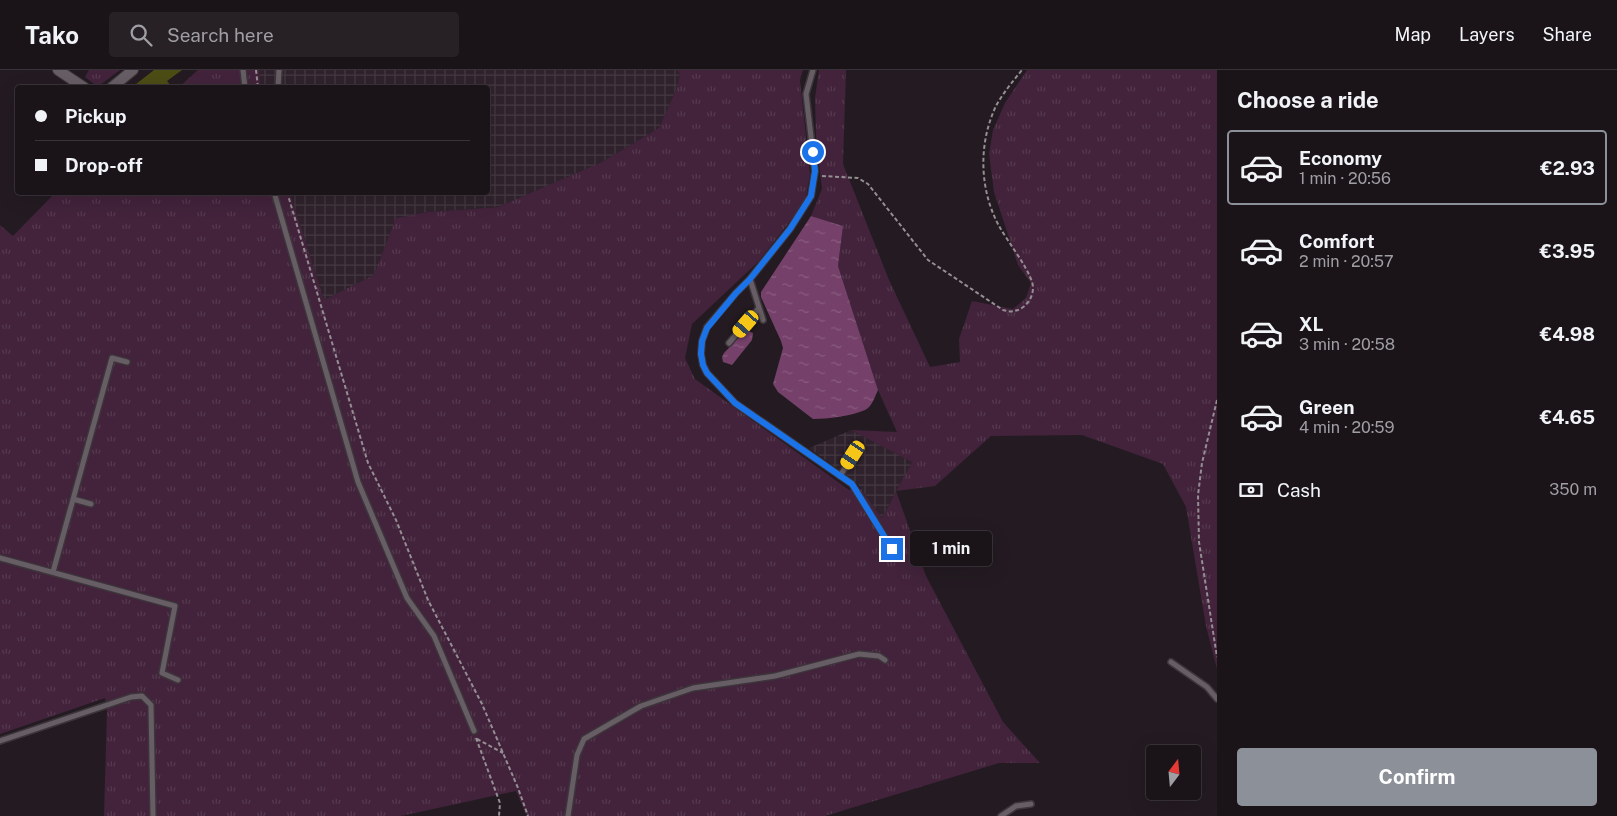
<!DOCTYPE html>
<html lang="en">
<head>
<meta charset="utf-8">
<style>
  body { margin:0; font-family:"Public Sans",sans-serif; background:#272126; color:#f1f3f6; height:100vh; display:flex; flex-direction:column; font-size:19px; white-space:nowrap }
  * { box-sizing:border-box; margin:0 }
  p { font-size:16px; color:#9f9ea2 }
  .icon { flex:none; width:28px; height:28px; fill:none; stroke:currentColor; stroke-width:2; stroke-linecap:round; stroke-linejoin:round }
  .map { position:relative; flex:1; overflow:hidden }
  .side { display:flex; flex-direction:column; background:#1a1419; width:400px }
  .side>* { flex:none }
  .top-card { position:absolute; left:15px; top:15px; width:475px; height:110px; border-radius:5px; box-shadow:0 5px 20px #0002,0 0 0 1px #383338; display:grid; align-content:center; height:110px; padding:0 20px; background:#1a1419 }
  .needle { width:32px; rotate:16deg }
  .buttons { position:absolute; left:1146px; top:675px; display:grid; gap:10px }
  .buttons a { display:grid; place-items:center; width:55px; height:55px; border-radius:5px; background:#1a1419; box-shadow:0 5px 20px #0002,0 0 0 1px #383338; font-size:25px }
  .end { position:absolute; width:22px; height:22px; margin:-11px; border:6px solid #1a73e8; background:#fff; box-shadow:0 0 0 2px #fff }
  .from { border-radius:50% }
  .bubble { position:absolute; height:35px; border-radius:5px; background:#1a1419; box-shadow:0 5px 20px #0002,0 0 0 1px #383338; font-size:16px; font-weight:700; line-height:35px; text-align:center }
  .car { position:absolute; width:15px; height:30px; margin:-15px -8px; border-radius:6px; box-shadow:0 0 4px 1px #0007; background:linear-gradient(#f5c518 24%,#345 0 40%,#f5c518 0 76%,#345 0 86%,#f5c518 0) }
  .top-card b { display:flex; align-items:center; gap:18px; height:48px; font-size:19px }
  .top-card b+b { border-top:1px solid #383338 }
  .top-card i { width:12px; height:12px; background:#f1f3f6 }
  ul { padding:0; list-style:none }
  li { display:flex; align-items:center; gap:15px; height:75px; margin:0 10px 8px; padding:0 10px; border:2px solid transparent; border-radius:5px }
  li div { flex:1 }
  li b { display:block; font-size:19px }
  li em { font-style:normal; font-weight:700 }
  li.selected { border-color:#8c9099 }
  li>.icon { width:45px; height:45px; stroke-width:1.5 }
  h2 { padding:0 20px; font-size:22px; line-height:60px }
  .pay { display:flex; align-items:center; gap:12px; height:55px; padding:0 20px; font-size:19px }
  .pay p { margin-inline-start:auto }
  .button { display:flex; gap:10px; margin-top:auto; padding:10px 20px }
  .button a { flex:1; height:58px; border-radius:5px; background:#8c9099; color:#fff; font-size:20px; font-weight:700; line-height:58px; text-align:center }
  header { display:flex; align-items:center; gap:30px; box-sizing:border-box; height:70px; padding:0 25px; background:#1a1419; border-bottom:1px solid #383338 }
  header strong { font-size:24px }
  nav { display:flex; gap:28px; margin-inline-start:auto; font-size:18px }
  .search { width:350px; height:45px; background:#272126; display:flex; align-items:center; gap:12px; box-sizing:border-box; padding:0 18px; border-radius:5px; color:#9f9ea2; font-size:19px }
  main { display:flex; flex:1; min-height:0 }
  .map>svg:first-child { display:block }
  .industrial { fill:url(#industrial-grid) }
  .grass { fill:url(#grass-tufts) }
  .water { fill:url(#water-ripples) }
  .building { fill:#4c4c15 }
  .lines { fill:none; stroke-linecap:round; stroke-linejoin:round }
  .service-casing { stroke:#3c353a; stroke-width:8 }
  .minor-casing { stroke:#3c353a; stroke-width:12 }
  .path { stroke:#958e93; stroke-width:2; stroke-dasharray:4 2.5; stroke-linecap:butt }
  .service { stroke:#675d64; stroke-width:5 }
  .minor { stroke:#675d64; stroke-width:10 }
  .route { stroke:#1a73e8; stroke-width:6 }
</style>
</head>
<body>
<header>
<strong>Tako</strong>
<div class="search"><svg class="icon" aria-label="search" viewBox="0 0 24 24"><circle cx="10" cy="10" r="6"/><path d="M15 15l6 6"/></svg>Search here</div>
<nav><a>Map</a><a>Layers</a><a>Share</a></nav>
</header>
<main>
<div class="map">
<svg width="1217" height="746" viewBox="0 0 1217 746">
  <defs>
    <pattern id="industrial-grid" width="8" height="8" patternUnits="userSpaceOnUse" patternTransform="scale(1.25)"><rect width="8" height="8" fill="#2f222c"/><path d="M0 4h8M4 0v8" fill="none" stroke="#443841"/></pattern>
    <pattern id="grass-tufts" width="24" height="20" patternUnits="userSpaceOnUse" patternTransform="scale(1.25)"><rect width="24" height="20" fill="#42233b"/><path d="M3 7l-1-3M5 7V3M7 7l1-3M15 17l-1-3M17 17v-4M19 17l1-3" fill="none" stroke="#55394e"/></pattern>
    <pattern id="water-ripples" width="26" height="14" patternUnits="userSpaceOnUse" patternTransform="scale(1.25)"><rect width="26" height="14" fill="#75406a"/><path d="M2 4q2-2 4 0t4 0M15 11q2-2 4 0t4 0" fill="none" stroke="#895c80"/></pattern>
  </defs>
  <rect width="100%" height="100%" fill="#231b21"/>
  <path class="industrial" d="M259,0H677L680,4L677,18L659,58L602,92L498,137L428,142L396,148L374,205L324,230L290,123L488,122V18L261,17Z
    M851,360L912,392L882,448L857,413L809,378Z"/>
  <path class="grass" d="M89,0H120L100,15L94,14L85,7Z
    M198,0H259L261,17L178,18Z
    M677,0H803L800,10L810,105L805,132L759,191L692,254L685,288L695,309L849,420L861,419L882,448L912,392L851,360L897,362L878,320L838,196L843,156L811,146L822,119L816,66L815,28L819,0H846L843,94L889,210L930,297L960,292L959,269L972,231L1013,239L1026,228L1031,213L1018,195L994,122L989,84L993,60L1005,33L1027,0H1217V599L1206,556L1186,437L1163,394L1082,365L991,366L935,416L896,421L926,506L1003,652L1040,693H999L825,746H527L516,721L401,746H104L107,641L105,628L0,664V155L13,166L55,123H290L324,230L374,205L396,148L428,142L498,137L602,92L659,58L677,18L680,4Z"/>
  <path class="water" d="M811,146L843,156L838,196L878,320C875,326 872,337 865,340C852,346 827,349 813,349L778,322L773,314L783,278L781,271L761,227V222Z
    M746,260L753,263L752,270L732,295L723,292L722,287L724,283Z"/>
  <path class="building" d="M154,0H182L167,11L173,18H131Z"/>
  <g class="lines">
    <g class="service-casing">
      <path id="service" d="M243,0L245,18
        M813,0L806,24L815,101L811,126L790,159L750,209L736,223L707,257L702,271L701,284L703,295L707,303L735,333L852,414L892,479
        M278,18L279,0
        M274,122L358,412L407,528L434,566L474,661
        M750,209L763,250
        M729,273L759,238
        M840,406L853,385
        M73,429L91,434
        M0,488L175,536L162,603L178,610
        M53,502L112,288L127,292
        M1171,592L1207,617L1217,629
        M0,671L131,627L142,626L151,635L153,746
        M568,746L577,685L584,669L641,636L693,618L775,606L859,584L879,586L885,590
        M1001,746L1016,736L1031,734"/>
    </g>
    <g class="minor-casing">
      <path id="minor" d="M58,0L85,18
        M111,18L133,0"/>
    </g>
    <path class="path" d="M256,0L258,18
      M822,106L858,108L868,114L928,190L1003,240C1007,241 1011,242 1014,241C1027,239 1036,224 1032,212C1027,196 1008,172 999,156C979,119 978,72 997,34C1004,22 1013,11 1022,0
      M287,122L368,393L396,450L428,530L482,634L518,718L528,746
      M1217,330L1202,393L1198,425L1199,472L1217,587
      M476,668L500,733L499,746
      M477,669L503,683"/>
    <use href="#service" class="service"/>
    <use href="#minor" class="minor"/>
  </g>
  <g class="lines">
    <path class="route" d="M813,82L815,101L811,126L790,159L750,209L736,223L707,258L702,271L701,284L703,295L707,303L735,333L852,414L892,479"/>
  </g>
</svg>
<div class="buttons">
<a><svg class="needle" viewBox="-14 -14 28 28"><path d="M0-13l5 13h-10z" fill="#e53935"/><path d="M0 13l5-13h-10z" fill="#9f9ea2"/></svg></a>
</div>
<i class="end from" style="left:813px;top:82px"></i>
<i class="end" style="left:892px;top:479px"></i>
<div class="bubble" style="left:910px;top:461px;width:82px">1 min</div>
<i class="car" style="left:746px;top:254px;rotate:221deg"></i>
<i class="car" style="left:853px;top:385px;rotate:213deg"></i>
<div class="top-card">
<b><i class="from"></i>Pickup</b>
<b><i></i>Drop-off</b>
</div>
</div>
<section class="side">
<h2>Choose a ride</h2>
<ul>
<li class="selected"><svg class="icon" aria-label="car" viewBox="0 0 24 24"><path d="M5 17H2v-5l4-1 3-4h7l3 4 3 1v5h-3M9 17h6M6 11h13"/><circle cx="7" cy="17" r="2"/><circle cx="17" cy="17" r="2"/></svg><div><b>Economy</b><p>1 min · 20:56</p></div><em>€2.93</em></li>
<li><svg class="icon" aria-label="car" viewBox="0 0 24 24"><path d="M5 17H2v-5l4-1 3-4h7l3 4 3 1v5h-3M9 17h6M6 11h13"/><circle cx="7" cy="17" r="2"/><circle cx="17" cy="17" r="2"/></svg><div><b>Comfort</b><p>2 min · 20:57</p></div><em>€3.95</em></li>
<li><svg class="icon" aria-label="car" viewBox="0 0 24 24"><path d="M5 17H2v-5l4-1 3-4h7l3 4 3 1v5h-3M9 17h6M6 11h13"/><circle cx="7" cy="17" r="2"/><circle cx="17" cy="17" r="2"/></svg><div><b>XL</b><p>3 min · 20:58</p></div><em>€4.98</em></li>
<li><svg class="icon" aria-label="car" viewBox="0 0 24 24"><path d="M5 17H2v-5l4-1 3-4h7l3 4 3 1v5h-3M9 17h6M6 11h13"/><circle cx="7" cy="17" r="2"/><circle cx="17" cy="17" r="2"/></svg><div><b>Green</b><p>4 min · 20:59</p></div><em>€4.65</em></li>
</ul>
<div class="pay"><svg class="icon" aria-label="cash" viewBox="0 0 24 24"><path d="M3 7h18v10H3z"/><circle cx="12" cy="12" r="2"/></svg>Cash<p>350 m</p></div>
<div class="button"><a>Confirm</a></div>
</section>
</main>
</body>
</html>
